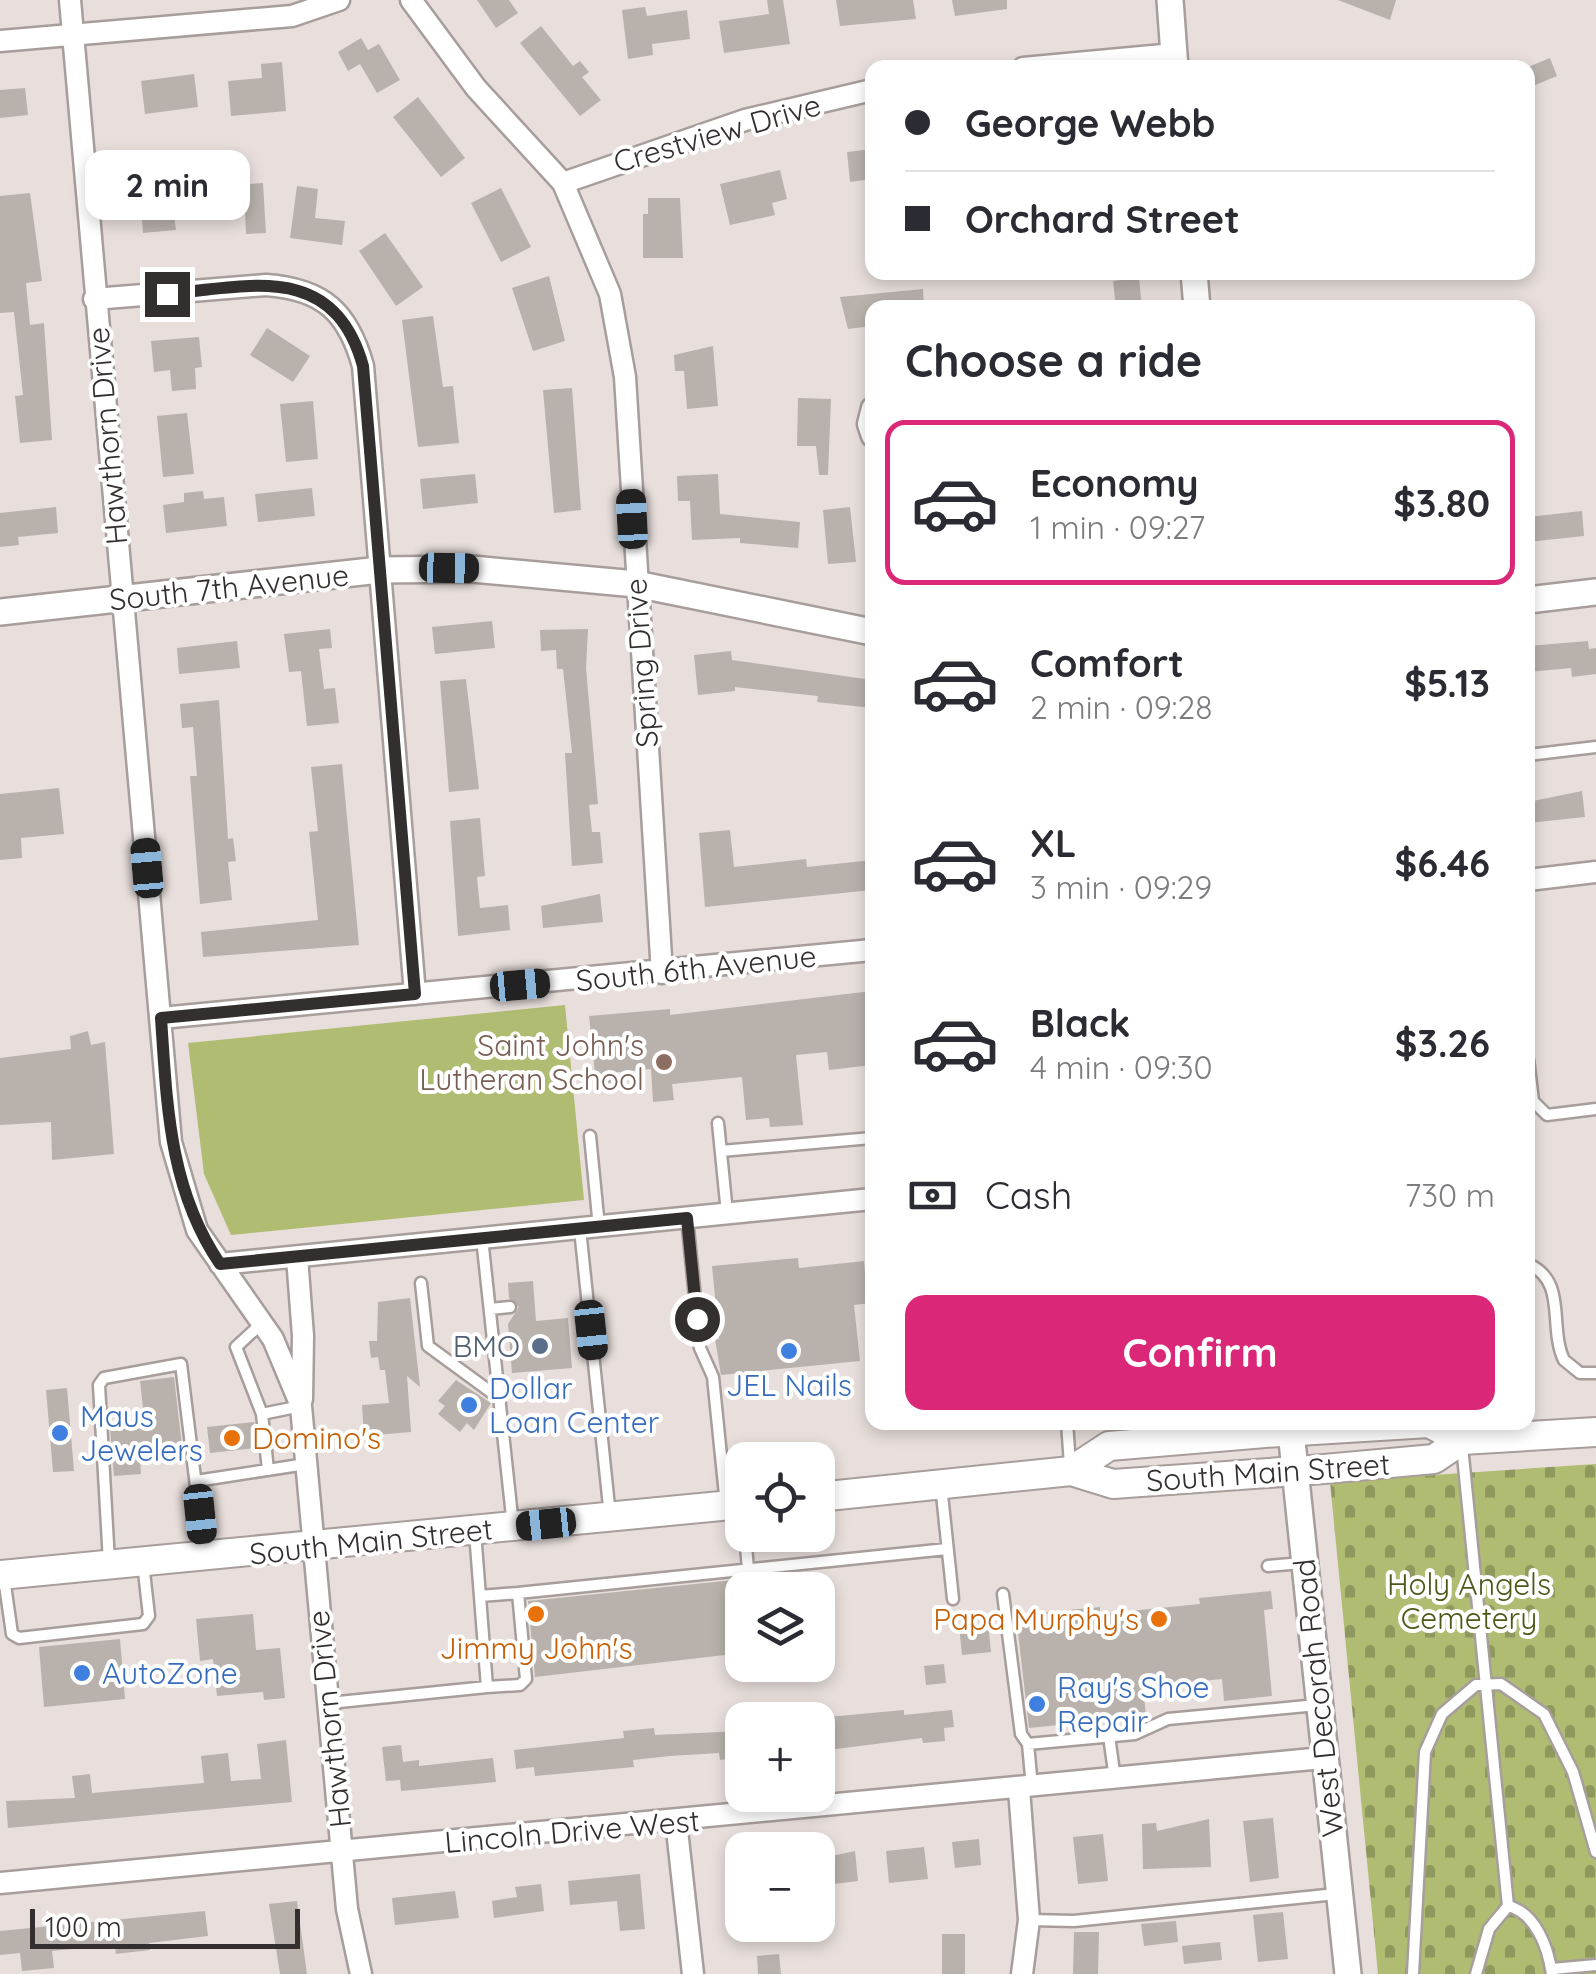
<!DOCTYPE html>
<html lang="en">
<head>
<meta charset="utf-8">
<style>
  body { margin:0; font-family:Quicksand,sans-serif; background:#f7f7f7; color:#2b2b33; height:100vh; display:flex; flex-direction:column; font-size:38px; white-space:nowrap }
  * { box-sizing:border-box; margin:0 }
  p { font-size:32px; color:#7c7c81 }
  .icon { flex:none; width:55px; height:55px; fill:none; stroke:currentColor; stroke-width:2; stroke-linecap:round; stroke-linejoin:round }
  .map { position:relative; flex:1; overflow:hidden }
  .details { position:absolute; left:865px; top:300px; width:670px; height:1130px; display:flex; flex-direction:column; background:#fff; border-radius:20px; box-shadow:0 5px 15px #0003 }
  .details>* { flex:none }
  .hud { position:absolute; left:865px; top:60px; width:670px; height:220px; border-radius:20px; box-shadow:0 5px 15px #0003; display:grid; align-content:center; height:220px; padding:0 40px; background:#fff }
  .controls { position:absolute; left:725px; top:1442px; display:grid; gap:20px }
  .controls a { display:grid; place-items:center; width:110px; height:110px; border-radius:20px; background:#fff; box-shadow:0 5px 15px #0003; font-size:50px }
  .scale { position:absolute; left:30px; bottom:25px; width:270px; box-sizing:border-box; padding-left:10px; border:5px solid #332f2e; border-top:0; font-size:28px; line-height:35px; white-space:nowrap; color:#332f2e; -webkit-text-stroke:8px #fff; paint-order:stroke }
  .end { position:absolute; width:45px; height:45px; margin:-22px; border:12px solid #332f2e; background:#fff; box-shadow:0 0 0 5px #fff }
  .from { border-radius:50% }
  .bubble { position:absolute; height:70px; border-radius:20px; background:#fff; box-shadow:0 5px 15px #0003; font-size:32px; font-weight:800; line-height:70px; text-align:center }
  .car { position:absolute; width:30px; height:60px; margin:-30px -15px; border-radius:12px; box-shadow:0 0 8px 2px #0007; background:linear-gradient(#222 24%,#8ab4d8 0 40%,#222 0 76%,#8ab4d8 0 86%,#222 0) }
  .hud b { display:flex; align-items:center; gap:35px; height:95px; font-size:38px }
  .hud b+b { border-top:2px solid #e1e1e2 }
  .hud i { width:25px; height:25px; background:#2b2b33 }
  ul { padding:0; list-style:none }
  li { display:flex; align-items:center; gap:30px; height:165px; margin:0 20px 15px; padding:0 20px; border:5px solid transparent; border-radius:20px }
  li div { flex:1 }
  li b { display:block; font-size:38px }
  li em { font-style:normal; font-weight:800 }
  li.selected { border-color:#db2777 }
  li>.icon { width:90px; height:90px; stroke-width:1.5 }
  h2 { padding:0 40px; font-size:45px; line-height:120px }
  .pay { display:flex; align-items:center; gap:25px; height:110px; padding:0 40px; font-size:38px }
  .pay p { margin-inline-start:auto }
  .primary-button { display:flex; gap:20px; margin-top:auto; padding:20px 40px }
  .primary-button a { flex:1; height:115px; border-radius:20px; background:#db2777; color:#fff; font-size:40px; font-weight:800; line-height:115px; text-align:center }
  .map>svg:first-child { display:block }
  .cemetery { fill:url(#cemetery-stones) }
  .green { fill:#afbc72 }
  .building { fill:#b8b1ac }
  .lines { fill:none; stroke-linecap:round; stroke-linejoin:round }
  .service-casing { stroke:#a79e9b; stroke-width:15 }
  .minor-casing { stroke:#a79e9b; stroke-width:25 }
  .tertiary-casing { stroke:#a79e9b; stroke-width:30 }
  .secondary-casing { stroke:#a79e9b; stroke-width:32 }
  .service { stroke:#fff; stroke-width:10 }
  .minor { stroke:#fff; stroke-width:20 }
  .tertiary { stroke:#fff; stroke-width:25 }
  .secondary { stroke:#fff; stroke-width:28 }
  .route { stroke:#332f2e; stroke-width:12 }
  .education-dot { fill:#8d6e63; stroke:#fff; stroke-width:4 }
  .service-dot { fill:#5c6f8a; stroke:#fff; stroke-width:4 }
  .shop-dot { fill:#3f7fe0; stroke:#fff; stroke-width:4 }
  .food-dot { fill:#e8710a; stroke:#fff; stroke-width:4 }
  .labels { text-anchor:middle; dominant-baseline:central; stroke-width:8; stroke-linejoin:round; paint-order:stroke }
  .street-label { font-size:30px; fill:#332f2e; stroke:#fff }
  .education-label { font-size:30px; fill:#785e54; stroke:#fff; text-anchor:end }
  .service-label { font-size:30px; fill:#4e5e75; stroke:#fff; text-anchor:end }
  .shop-label { font-size:30px; fill:#366cbe; stroke:#fff; text-anchor:start }
  .food-label { font-size:30px; fill:#c56008; stroke:#fff; text-anchor:start }
  .park-label { font-size:30px; fill:#4f5718; stroke:#fff }
</style>
</head>
<body>
<div class="map">
<svg width="1596" height="1974" viewBox="0 0 1596 1974">
  <defs>
    <pattern id="cemetery-stones" width="16" height="16" patternUnits="userSpaceOnUse" patternTransform="scale(2.5)"><rect width="16" height="16" fill="#afbc72"/><path d="M2 7V4a2 2 0 0 1 4 0v3zM10 15v-3a2 2 0 0 1 4 0v3z" fill="#8f995e"/></pattern>
  </defs>
  <rect width="100%" height="100%" fill="#e8dfdc"/>
  <path class="cemetery" d="M1596,1464V1974H1378L1330,1482Z"/>
  <path class="green" d="M565,1005L584,1200L231,1235L204,1174L188,1043Z"/>
  <path class="building" d="M477,0H509L518,13L496,28Z
    M767,0H783L790,44L724,53L719,21L769,14Z
    M836,0H913L916,19L840,26Z
    M952,0H1007V9L955,16Z
    M1338,0H1396L1390,20Z
    M645,7L647,16L687,10L690,39L652,44L653,55L628,59L622,10Z
    M541,26L573,66L580,61L589,72L582,77L601,100L580,116L520,43Z
    M361,38L368,50L379,44L400,80L377,93L360,64L348,71L338,52Z
    M1550,58L1557,76L1528,88V67Z
    M282,62L286,111L231,116L228,81L262,78L261,64Z
    M194,74L198,107L145,114L141,81Z
    M25,88L28,115L0,118V90Z
    M418,97L465,158L441,177L393,117Z
    M872,149V179L850,182L847,152Z
    M780,170L787,199L772,203L775,215L730,225L720,184Z
    M169,178L176,230L143,233L139,181Z
    M263,183L266,233L246,234L245,213L215,215L213,186Z
    M297,186L318,189L315,218L345,221L342,245L290,238Z
    M501,188L531,247L501,262L471,203Z
    M30,193L42,281L26,283L30,325L44,323L52,440L20,443L15,396L23,395L14,312L0,313V196Z
    M648,198H680L683,258H643V214H648Z
    M385,233L423,287L396,306L359,251Z
    M549,276L565,341L533,351L512,288Z
    M1139,278L1142,308H1116L1113,281Z
    M923,289L924,308H872V326L848,329L840,297Z
    M433,316L443,387L453,386L459,443L418,447L402,320Z
    M267,328L310,356L293,382L250,355Z
    M199,337L202,367L195,368L196,389L172,391L170,370L154,372L151,341Z
    M713,346L718,406L687,409L684,371H675L674,355Z
    M572,388L581,510L554,513L543,390Z
    M798,398L831,399L828,475H819L816,446H797Z
    M313,401L318,459L286,462L280,404Z
    M187,413L194,474L163,477L157,416Z
    M475,474L478,503L423,509L420,479Z
    M718,474L720,514L800,522L798,548L740,543V538L692,540L690,501H678L677,476Z
    M312,488L315,516L258,522L255,494Z
    M203,491L204,499L224,497L227,526L166,533L163,505L184,502V493Z
    M56,507L58,533L18,537L19,545L0,547V513Z
    M850,507L856,562L828,564L823,510Z
    M1582,511L1584,536L1528,542V517Z
    M492,621L495,648L435,654L432,627Z
    M330,629L332,648L319,649L324,689L335,688L339,723L307,726L301,671L289,672L284,634Z
    M588,629L586,668L598,804L589,805L592,832H600L603,863L572,866L565,753H572L563,669H557L556,650L541,651L540,630Z
    M237,641L240,668L179,674L177,648Z
    M1588,641L1589,649L1596,648V674L1572,677L1571,668L1528,672V646Z
    M731,651L732,660L872,680V708L817,702L818,696L735,687V691L698,695L694,655Z
    M466,679L479,789L449,792L440,681Z
    M219,700L228,839L233,838L236,861L228,862L232,900L200,904L190,776H197L193,727L182,728L180,704Z
    M342,764L359,945L203,957L201,932L318,920L309,832L318,831L311,767Z
    M59,788L64,834L21,838L22,858L0,860V794Z
    M1582,791L1585,817L1528,823V802Z
    M480,818L485,876L477,877L480,908L508,905L510,930L458,936L450,821Z
    M730,830L734,867L806,859L807,867L872,860V890L705,907L699,833Z
    M600,894L603,922L543,928L541,906Z
    M872,991V1065L829,1070L827,1052L796,1055L803,1125L770,1127L769,1118L746,1120L742,1077L672,1084L674,1100L653,1102L651,1069L610,1073L611,1083L596,1084L589,1016L670,1009V1015Z
    M88,1031L91,1045L105,1042L114,1154L52,1160L51,1122L0,1125V1058L71,1049L70,1036Z
    M798,1258L799,1268L864,1261L865,1272L872,1271V1303L854,1305L860,1361L721,1375L715,1339H719L712,1266Z
    M533,1281L536,1321L568,1318L572,1368L512,1373L508,1324L519,1307L509,1298L508,1283Z
    M410,1298L420,1387L407,1376L411,1432L364,1436L362,1405L389,1403L385,1370H380L378,1357L371,1358L369,1341H377L378,1302Z
    M174,1377L183,1455L140,1460L141,1474L114,1476L110,1428L145,1425L140,1381Z
    M456,1380L491,1403L474,1430L467,1423L460,1432L438,1414L445,1406L438,1401Z
    M67,1388L74,1471L53,1472L46,1390Z
    M254,1422L257,1448L210,1453L207,1427Z
    M734,1580L742,1653L535,1677L528,1601Z
    M1271,1591L1273,1609L1264,1610L1272,1696L1224,1701L1222,1679L1143,1687L1146,1716L1029,1728L1016,1615L1100,1607V1614L1200,1604L1199,1598Z
    M253,1614L256,1650L280,1648L285,1698L264,1700L263,1692L217,1696L213,1659L200,1661L196,1619Z
    M988,1623L991,1652L962,1655L959,1626Z
    M120,1639L125,1699L44,1707L39,1647Z
    M944,1664L946,1683L926,1685L924,1666Z
    M904,1710V1715L952,1710L954,1727L944,1728L945,1741L923,1743L922,1738L821,1751L817,1718Z
    M654,1728L655,1735L742,1731V1757L720,1760L719,1753L670,1756L633,1760L634,1767L535,1776L534,1767L516,1769L514,1750L624,1738L623,1731Z
    M286,1740L292,1802L8,1828L6,1801L75,1798L72,1776L90,1774L92,1793L204,1783L201,1756L228,1753L231,1781L261,1779L257,1744Z
    M401,1745L403,1762L419,1760V1766L493,1758L496,1782L401,1791L400,1780L386,1781L382,1747Z
    M1273,1818L1279,1878L1250,1882L1243,1821Z
    M1209,1819L1211,1867L1143,1869L1142,1824L1156,1823L1157,1831Z
    M1103,1834L1108,1881L1078,1884L1073,1837Z
    M979,1839L981,1865L955,1868L952,1842Z
    M924,1847L928,1879L889,1883L886,1851Z
    M855,1851L858,1881L818,1886V1859Z
    M742,1861V1914L733,1915L727,1862Z
    M640,1874L645,1929L620,1931L617,1901L570,1905L568,1881Z
    M541,1884L544,1911L494,1918L492,1901L517,1897L515,1887Z
    M455,1891L459,1918L395,1925L392,1898Z
    M297,1901L307,1974H280L269,1904Z
    M205,1911L208,1936L149,1943L150,1950L116,1954L115,1945L52,1951L54,1968L22,1971L20,1953L0,1955V1931Z
    M1283,1912L1288,1959L1258,1962L1253,1915Z
    M1176,1921L1178,1942L1144,1946L1141,1924Z
    M1074,1932H1099L1098,1974H1073Z
    M942,1934H965V1974H942Z
    M1220,1942L1222,1960L1184,1964L1182,1946Z
    M779,1954L781,1974H758L757,1956Z"/>
  <g class="lines">
    <g class="service-casing">
      <path id="service" d="M1528,755L1596,747
        M1528,1059L1533,1101L1547,1115L1596,1109
        M718,1123L727,1213
        M590,1136L599,1227
        M721,1151L872,1138
        M687,1218L700,1348L713,1377L726,1505
        M580,1229L610,1516
        M482,1238L513,1526
        M1528,1264C1568,1281 1548,1327 1564,1360L1580,1373H1596
        M421,1283L428,1346L499,1398
        M490,1309L510,1307
        M262,1323L236,1347L262,1414L268,1470
        M262,1414L301,1406
        M1067,1422L1070,1465
        M1462,1446L1508,1906
        M196,1481L306,1464
        M941,1485L953,1599
        M475,1532L487,1687L520,1685L526,1679L518,1593L480,1596
        M745,1535L748,1569
        M109,1562L99,1385L104,1378L181,1364L204,1551
        M1268,1566L1302,1563
        M4,1578L12,1634L19,1638L143,1624L149,1616L143,1563
        M518,1593L947,1549
        M1003,1594L1021,1734L1028,1744L1135,1734L1168,1719L1317,1705
        M329,1703L487,1687
        M1109,1736L1115,1779
        M1028,1744L1032,1787
        M1508,1906C1536,1913 1548,1948 1552,1974
        M1030,1920L1074,1921L1336,1894
        M1552,1969L1596,1965
        M1413,1974L1425,1752L1442,1714L1476,1685L1501,1684L1544,1714L1573,1772L1596,1852
        M1476,1974L1489,1929L1508,1906"/>
    </g>
    <g class="minor-casing">
      <path id="minor" d="M70,0L171,1142L197,1230L273,1339L301,1406L347,1909L361,1974
        M411,0L476,88L563,183L610,294L625,377L662,973
        M0,41L292,16L339,0
        M1023,68L1174,54
        M563,183L745,120L872,90
        M94,299L266,285C323,289 348,312 363,366L415,994
        M872,408L868,424L872,436
        M1528,880L1596,872
        M161,1018L872,950
        M297,1257L303,1336L302,1399
        M220,1264L872,1199
        M1019,1789L1029,1920L1022,1974
        M676,1821L693,1974
        M0,1883L1323,1758"/>
    </g>
    <g class="tertiary-casing">
      <path id="tertiary" d="M1170,0L1175,68
        M1194,272L1197,308
        M1528,600L1596,592
        M0,612L380,570L472,569L636,584L872,632
        M1290,1422L1348,1974"/>
    </g>
    <g class="secondary-casing">
      <path id="secondary" d="M1071,1471L1109,1446L1265,1433L1429,1423L1462,1440
        M818,1497L1071,1471L1113,1484L1324,1469L1434,1459L1462,1440L1596,1432
        M0,1575L742,1504"/>
    </g>
    <use href="#service" class="service"/>
    <use href="#minor" class="minor"/>
    <use href="#tertiary" class="tertiary"/>
    <use href="#secondary" class="secondary"/>
  </g>
  <g class="lines">
    <path class="route" d="M167,294C251,286 334,262 363,366L415,994L161,1018C167,1105 169,1189 220,1264L687,1218L697,1319"/>
  </g>
  <circle class="education-dot" cx="664" cy="1062" r="10"/>
  <circle class="service-dot" cx="540" cy="1346" r="10"/>
  <g class="shop-dot">
    <circle cx="789" cy="1351" r="10"/>
    <circle cx="469" cy="1405" r="10"/>
    <circle cx="60" cy="1433" r="10"/>
    <circle cx="82" cy="1673" r="10"/>
    <circle cx="1037" cy="1704" r="10"/>
  </g>
  <g class="food-dot">
    <circle cx="232" cy="1438" r="10"/>
    <circle cx="536" cy="1614" r="10"/>
    <circle cx="1159" cy="1619" r="10"/>
  </g>
  <g class="labels">
    <g class="street-label">
      <text transform="translate(717 133) rotate(-16)">Crestview Drive</text>
      <text transform="translate(107 436) rotate(-95)">Hawthorn Drive</text>
      <text transform="translate(229 587) rotate(-6)">South 7th Avenue</text>
      <text transform="translate(641 663) rotate(-94)">Spring Drive</text>
      <text transform="translate(696 968) rotate(-6)">South 6th Avenue</text>
      <text transform="translate(1268 1472) rotate(-4)">South Main Street</text>
      <text transform="translate(371 1541) rotate(-6)">South Main Street</text>
      <text transform="translate(1318 1698) rotate(-96)">West Decorah Road</text>
      <text transform="translate(329 1719) rotate(-96)">Hawthorn Drive</text>
      <text transform="translate(572 1831) rotate(-5)">Lincoln Drive West</text>
    </g>
    <g class="education-label">
      <text x="644" y="1045">Saint John's<tspan x="644" dy="34">Lutheran School</tspan></text>
    </g>
    <g class="service-label">
      <text x="520" y="1346">BMO</text>
    </g>
    <g class="shop-label">
      <text x="789" y="1385" text-anchor="middle">JEL Nails</text>
      <text x="489" y="1388">Dollar<tspan x="489" dy="34">Loan Center</tspan></text>
      <text x="80" y="1416">Maus<tspan x="80" dy="34">Jewelers</tspan></text>
      <text x="102" y="1673">AutoZone</text>
      <text x="1057" y="1687">Ray's Shoe<tspan x="1057" dy="34">Repair</tspan></text>
    </g>
    <g class="food-label">
      <text x="252" y="1438">Domino's</text>
      <text x="1139" y="1619" text-anchor="end">Papa Murphy's</text>
      <text x="536" y="1648" text-anchor="middle">Jimmy John's</text>
    </g>
    <g class="park-label">
      <text x="1469" y="1584">Holy Angels<tspan x="1469" dy="34">Cemetery</tspan></text>
    </g>
  </g>
</svg>
<div class="controls">
<a><svg class="icon" aria-label="locate" viewBox="0 0 24 24"><circle cx="12" cy="12" r="6"/><path d="M12 2v4M12 18v4M2 12h4M18 12h4"/></svg></a>
<a><svg class="icon" aria-label="layers" viewBox="0 0 24 24"><path d="M12 4l9 5-9 5-9-5zM3 14l9 5 9-5"/></svg></a>
<a>+</a>
<a>−</a>
</div>
<div class="scale">100 m</div>
<i class="end from" style="left:697px;top:1319px"></i>
<i class="end" style="left:167px;top:294px"></i>
<div class="bubble" style="left:85px;top:150px;width:165px">2 min</div>
<i class="car" style="left:632px;top:519px;rotate:357deg"></i>
<i class="car" style="left:449px;top:568px;rotate:91deg"></i>
<i class="car" style="left:147px;top:868px;rotate:355deg"></i>
<i class="car" style="left:520px;top:985px;rotate:85deg"></i>
<i class="car" style="left:591px;top:1330px;rotate:174deg"></i>
<i class="car" style="left:200px;top:1514px;rotate:174deg"></i>
<i class="car" style="left:546px;top:1524px;rotate:264deg"></i>
<div class="hud">
<b><i class="from"></i>George Webb</b>
<b><i></i>Orchard Street</b>
</div>
<section class="details">
<h2>Choose a ride</h2>
<ul>
<li class="selected"><svg class="icon" aria-label="car" viewBox="0 0 24 24"><path d="M5 17H2v-5l4-1 3-4h7l3 4 3 1v5h-3M9 17h6M6 11h13"/><circle cx="7" cy="17" r="2"/><circle cx="17" cy="17" r="2"/></svg><div><b>Economy</b><p>1 min · 09:27</p></div><em>$3.80</em></li>
<li><svg class="icon" aria-label="car" viewBox="0 0 24 24"><path d="M5 17H2v-5l4-1 3-4h7l3 4 3 1v5h-3M9 17h6M6 11h13"/><circle cx="7" cy="17" r="2"/><circle cx="17" cy="17" r="2"/></svg><div><b>Comfort</b><p>2 min · 09:28</p></div><em>$5.13</em></li>
<li><svg class="icon" aria-label="car" viewBox="0 0 24 24"><path d="M5 17H2v-5l4-1 3-4h7l3 4 3 1v5h-3M9 17h6M6 11h13"/><circle cx="7" cy="17" r="2"/><circle cx="17" cy="17" r="2"/></svg><div><b>XL</b><p>3 min · 09:29</p></div><em>$6.46</em></li>
<li><svg class="icon" aria-label="car" viewBox="0 0 24 24"><path d="M5 17H2v-5l4-1 3-4h7l3 4 3 1v5h-3M9 17h6M6 11h13"/><circle cx="7" cy="17" r="2"/><circle cx="17" cy="17" r="2"/></svg><div><b>Black</b><p>4 min · 09:30</p></div><em>$3.26</em></li>
</ul>
<div class="pay"><svg class="icon" aria-label="cash" viewBox="0 0 24 24"><path d="M3 7h18v10H3z"/><circle cx="12" cy="12" r="2"/></svg>Cash<p>730 m</p></div>
<div class="primary-button"><a>Confirm</a></div>
</section>
</div>
</body>
</html>
